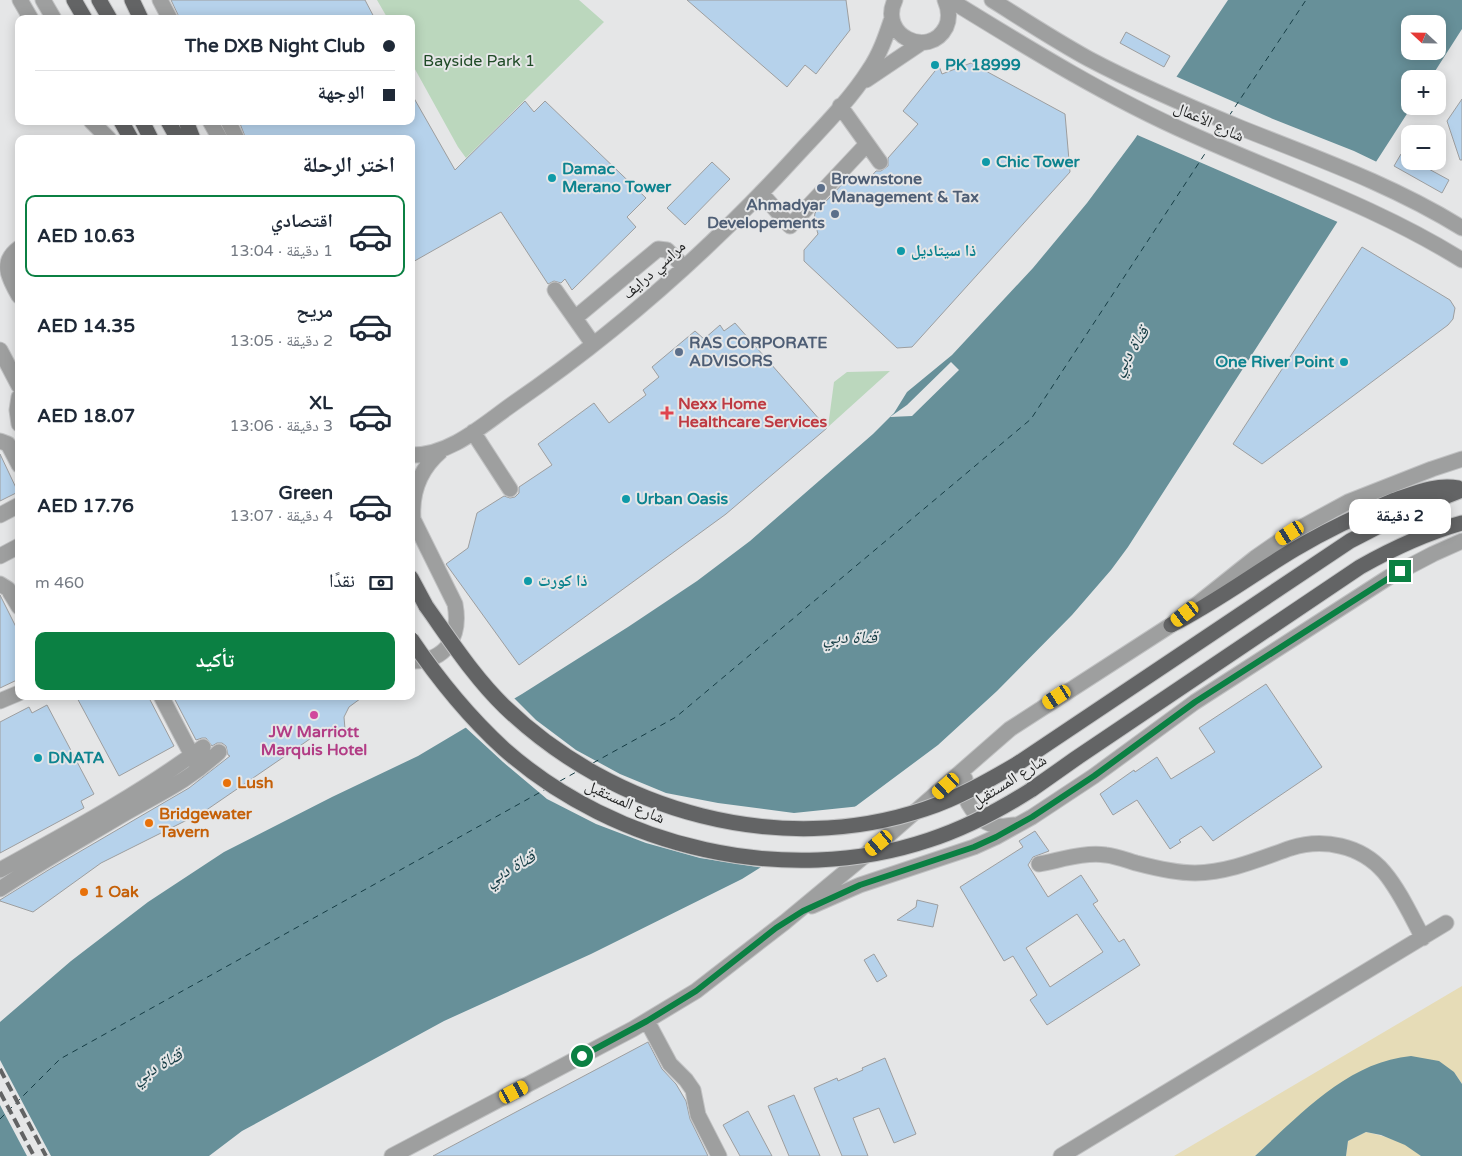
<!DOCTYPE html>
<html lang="ar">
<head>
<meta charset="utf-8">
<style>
  body { margin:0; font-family:"Varela Round","Noto Naskh Arabic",sans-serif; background:#f6f6f7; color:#1f2937; direction:rtl; height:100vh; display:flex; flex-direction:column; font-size:19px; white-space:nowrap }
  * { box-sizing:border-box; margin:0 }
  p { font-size:16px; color:#747a83 }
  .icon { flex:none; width:28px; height:28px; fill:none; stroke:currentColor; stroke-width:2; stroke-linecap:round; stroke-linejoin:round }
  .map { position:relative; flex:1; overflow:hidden; direction:ltr }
  .drawer { position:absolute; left:15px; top:135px; width:400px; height:565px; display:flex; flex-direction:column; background:#fff; border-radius:10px; box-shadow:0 2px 12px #0003; direction:rtl }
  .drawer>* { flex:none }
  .guide { position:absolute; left:15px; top:15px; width:400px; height:110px; border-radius:10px; box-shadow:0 2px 12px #0003; direction:rtl; display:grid; align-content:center; height:110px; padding:0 20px; background:#fff }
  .needle { width:32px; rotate:292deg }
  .fabs { position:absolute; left:1401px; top:15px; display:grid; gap:10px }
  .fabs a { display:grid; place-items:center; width:45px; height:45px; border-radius:10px; background:#fff; box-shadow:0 2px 12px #0003; font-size:25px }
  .end { position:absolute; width:22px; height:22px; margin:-11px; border:6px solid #0b8043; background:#fff; box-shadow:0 0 0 2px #fff }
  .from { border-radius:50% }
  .bubble { position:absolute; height:35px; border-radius:10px; background:#fff; box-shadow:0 2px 12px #0003; font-size:16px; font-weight:700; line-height:35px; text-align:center; direction:rtl }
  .car { position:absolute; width:15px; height:30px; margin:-15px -8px; border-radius:6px; box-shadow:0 0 4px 1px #0007; background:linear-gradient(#f5c518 24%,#345 0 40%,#f5c518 0 76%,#345 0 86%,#f5c518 0) }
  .guide b { display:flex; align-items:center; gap:18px; height:48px; font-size:19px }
  .guide b+b { border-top:1px solid #e0e1e3 }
  .guide i { width:12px; height:12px; background:#1f2937 }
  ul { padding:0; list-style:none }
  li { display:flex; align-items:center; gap:15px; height:82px; margin:0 10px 8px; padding:0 10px; border:2px solid transparent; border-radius:10px }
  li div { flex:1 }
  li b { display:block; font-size:19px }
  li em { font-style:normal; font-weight:700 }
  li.active { border-color:#0b8043 }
  li>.icon { width:45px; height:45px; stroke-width:1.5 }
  h2 { padding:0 20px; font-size:22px; line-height:60px }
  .pay { display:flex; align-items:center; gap:12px; height:55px; padding:0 20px; font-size:19px }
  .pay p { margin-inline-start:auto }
  .button { display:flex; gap:10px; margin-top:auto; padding:10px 20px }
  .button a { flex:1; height:58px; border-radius:10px; background:#0b8043; color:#fff; font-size:20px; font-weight:700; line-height:58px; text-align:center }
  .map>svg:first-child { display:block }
  .green { fill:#bbd7bd }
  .sand { fill:#e6dcb7 }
  .water { fill:#679099; fill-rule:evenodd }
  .pier { fill:#e5e6e7 }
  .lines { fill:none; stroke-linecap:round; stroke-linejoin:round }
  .ferry { stroke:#163d45; stroke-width:1; stroke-dasharray:6 5; stroke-linecap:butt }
  .building { fill:#b6d2eb; stroke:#9d9e9f; fill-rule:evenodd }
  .minor-casing { stroke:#c1c2c3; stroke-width:17 }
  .major-casing { stroke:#c1c2c3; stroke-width:17 }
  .minor { stroke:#9e9f9f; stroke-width:15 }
  .major { stroke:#636465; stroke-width:15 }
  .rail { stroke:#626364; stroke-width:4; stroke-dasharray:10 5; stroke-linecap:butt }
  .major-bridge-casing { stroke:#c1c2c3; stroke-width:17; stroke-linecap:butt }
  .major-bridge { stroke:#636465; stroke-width:15 }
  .route { stroke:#0b8043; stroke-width:6 }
  .culture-dot { fill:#0f9aa8; stroke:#e5e6e7; stroke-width:2 }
  .service-dot { fill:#5c6f8a; stroke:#e5e6e7; stroke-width:2 }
  .health-dot { fill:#e0444e; stroke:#e5e6e7; stroke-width:2 }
  .hotel-dot { fill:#d1479c; stroke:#e5e6e7; stroke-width:2 }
  .food-dot { fill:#e8710a; stroke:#e5e6e7; stroke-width:2 }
  .labels { text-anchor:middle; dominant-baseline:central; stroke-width:4; stroke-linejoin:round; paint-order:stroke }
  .park-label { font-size:16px; fill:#204b27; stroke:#e5e6e7 }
  .culture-label { font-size:16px; font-weight:bold; fill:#0d838f; stroke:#e5e6e7; text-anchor:start }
  .street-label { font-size:16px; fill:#1f2020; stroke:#e5e6e7 }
  .service-label { font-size:16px; font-weight:bold; fill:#4e5e75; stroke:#e5e6e7; text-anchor:start }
  .health-label { font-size:16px; font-weight:bold; fill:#be3a42; stroke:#e5e6e7; text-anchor:start }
  .hotel-label { font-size:16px; font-weight:bold; fill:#b23c85; stroke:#e5e6e7 }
  .food-label { font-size:16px; font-weight:bold; fill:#c56008; stroke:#e5e6e7; text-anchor:start }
  .water-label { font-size:18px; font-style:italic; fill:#163d45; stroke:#e5e6e7 }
</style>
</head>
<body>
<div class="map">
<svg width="1462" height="1156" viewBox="0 0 1462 1156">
  <rect width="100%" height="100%" fill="#e5e6e7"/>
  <path class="green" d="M377,0H579L604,22L466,158L458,147L411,62V19H388Z
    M890,371L828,427L834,382L847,372Z"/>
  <path class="sand" d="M1462,986V1084L1454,1072L1302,1114L1255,1156H1174Z
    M1366,1132C1384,1136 1408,1142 1421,1156H1346L1348,1141Z"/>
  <path class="water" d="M1228,0H1462V29L1430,79H1410V106H1412L1128,547L1111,570L1072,615L997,691L938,745L844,815L742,879L591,954L444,1021L242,1131L209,1156H0V1022L71,961L148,902L224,852L332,797L418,756L522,694L628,627L697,581L750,541L873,434L894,413L907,392L952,355L1033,268L1087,203L1134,140ZM1410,24H1438V51H1410Z
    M1411,1056L1439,1061L1454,1072L1462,1084V1156H1421L1405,1145L1381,1135L1366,1132L1348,1141L1346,1156H1255C1300,1115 1347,1062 1411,1056Z"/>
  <path class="pier" d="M1175,76L1273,119L1354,151L1379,163L1340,223L1135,134Z
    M951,362L959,370L912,416L890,417L907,405Z
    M513,697L536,720L576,750L620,774L666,793L718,803L794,813L861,806L846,818L764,868L700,858L646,843L596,824L547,799L503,762L464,726Z
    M0,1060L51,1156H27L0,1105Z"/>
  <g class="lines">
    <path class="ferry" d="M1229,116L1306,0
      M1216,137L1222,128
      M593,763L676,717L1031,419L1208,149
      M560,781L578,771
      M0,1119L60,1059L546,789"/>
  </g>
  <path class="building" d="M171,0H365L375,19H180Z
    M687,0H846L850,30L816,74L805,65L787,87Z
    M1126,32L1170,56L1164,67L1120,43Z
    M971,63L1065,114L1070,172L912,347L897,348L804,261V250L818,234L814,220L815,213L847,179L856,178L868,180L876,171H881L888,166V158L918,124L903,111L939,66L942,74Z
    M411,93L455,170L525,101L534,112L545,101L646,198L627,217L636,227L572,290L565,279L561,283L554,281L548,284L501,212L411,263V139H246L239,121H411Z
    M1462,99V160H1460L1447,121Z
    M1401,154L1410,159V161H1414L1449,180L1442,193L1394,166Z
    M712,162L730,179L685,225L667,208Z
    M1362,247L1450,300L1455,308L1453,319L1448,325L1262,464L1233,444Z
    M735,323L827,428L726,514L519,665L446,564L468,548L477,513L504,496L510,498L515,497L519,493V487L552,465L538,444L594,403L609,423L646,395L643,390L659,377L652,367L695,331L704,339L720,325L724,331Z
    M0,454L18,492L0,501Z
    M0,595L19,633V679L0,688Z
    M1266,684L1322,767L1213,841L1201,826L1179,840L1181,842L1170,849L1137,800L1113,815L1100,794L1134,770L1135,772L1157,757L1171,779L1215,752L1199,728Z
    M76,696H148L174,746L119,776Z
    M173,696H364L349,707L344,717L345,729L323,730L205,811L101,863L33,912L0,901V900L50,869L189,788L230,756L228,755L226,746L222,743H217L212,746L206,738H202L196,740Z
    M47,705L94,794L81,801L84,808L0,853V722L29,707L32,713Z
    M1035,831L1049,851L1033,857L1028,865L1048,897L1081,875L1098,901L1093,904L1119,942L1124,939L1140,965L1047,1025L1030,1000L1037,995L1013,956L1004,961L960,887L1023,847L1019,841ZM1077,914L1103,952L1050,987L1026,948Z
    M917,900L938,905L933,927L897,920L916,907Z
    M874,954L887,976L877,982L864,960Z
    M648,1042L662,1069L676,1084L686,1101L690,1119L708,1156H433Z
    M885,1058L916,1134L894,1143L879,1108L853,1118L868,1156H842L814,1088L837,1078L838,1081L863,1070L862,1068Z
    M794,1095L820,1156H789L768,1106Z
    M748,1111L772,1156H740L723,1125Z"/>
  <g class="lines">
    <g class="minor-casing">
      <path id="minor" d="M20,0L31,19
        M43,0L54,19
        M160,0L170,19
        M895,0C878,35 929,60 946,27C950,18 949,9 945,0
        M950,0C1028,48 1107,97 1191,134C1282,175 1377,207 1462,260
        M992,0C1024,20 1056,41 1089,59C1138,85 1190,107 1241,128C1316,158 1393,185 1462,228
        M866,80L921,43
        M840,106L880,162
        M91,121L109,139
        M210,121L220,139
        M228,121L237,139
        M761,193L790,226L867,144
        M19,248C0,262 8,277 19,296
        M555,290L593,344
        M575,318L658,249L667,250L684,267
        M0,350L19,386
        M19,397L17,410L19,424
        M473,432L510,489
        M0,441L8,444L19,465
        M411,455C450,456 484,424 514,403C617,332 711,249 796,156C820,130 850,100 869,70C880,54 886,36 892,18
        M0,515L19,505
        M411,515L455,604C461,636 447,662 411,661
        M413,519C411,491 420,469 441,451
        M0,556L19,546
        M0,584L8,589L19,607
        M161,696L196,763
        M0,701L19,693
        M965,779C960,800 978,823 998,826C1003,827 1009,825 1014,825
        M1039,864C1061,860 1084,852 1106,855C1116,856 1126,860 1136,863C1155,868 1175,873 1195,873C1230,872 1259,859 1291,848C1323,838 1361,845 1384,872C1400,891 1411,916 1423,938
        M0,870C69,832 140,794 203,747
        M0,889C39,863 82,839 122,815C158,794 187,782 219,752
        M812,906L860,885L974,847L996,837L1032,817L1094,776L1195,702L1389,577L1433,554L1462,541
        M647,1021L670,1064L686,1080L693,1090L698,1115L719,1156
        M392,1156L633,1029L696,991L785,922L868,853L1010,729L1171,625L1255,558L1291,533L1348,502L1432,469L1462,459
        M1061,1156L1446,923"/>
    </g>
    <g class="major-casing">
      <path id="major" d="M74,0L85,19
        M99,0L110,19
        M132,0L141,19
        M121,121L131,139
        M142,121L151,139
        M168,121L178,139
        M186,121L193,139
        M411,578L426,606
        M1171,625C1215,603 1253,574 1295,549C1327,530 1361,514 1395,500C1416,493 1436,484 1458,488
        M1017,764L1350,541L1406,512L1462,490
        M1031,790L1075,759L1360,567C1392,549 1426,533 1462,523"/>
    </g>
    <use href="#minor" class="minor"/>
    <use href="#major" class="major"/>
    <path class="rail" d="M0,1069L46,1156
      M0,1092L34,1156"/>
    <g class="major-bridge-casing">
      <path id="major-bridge" d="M426,606C451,641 474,677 505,707C614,812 780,858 925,809C958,798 988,781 1017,764
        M411,639C438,679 468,716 504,749C616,848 786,888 929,840C966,828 998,811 1031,790"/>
    </g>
    <use href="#major-bridge" class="major-bridge"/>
  </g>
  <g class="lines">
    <path class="route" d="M582,1056L647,1021L696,991L776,928L803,911L860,885L974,847L996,837L1032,817L1094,776L1195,702L1400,571"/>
  </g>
  <g class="culture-dot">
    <circle cx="935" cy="65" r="5"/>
    <circle cx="986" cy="162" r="5"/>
    <circle cx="552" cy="178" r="5"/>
    <circle cx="901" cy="251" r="5"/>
    <circle cx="1344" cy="362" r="5"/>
    <circle cx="626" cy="499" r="5"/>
    <circle cx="528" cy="581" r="5"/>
    <circle cx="38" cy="758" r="5"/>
  </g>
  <g class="service-dot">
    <circle cx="821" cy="188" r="5"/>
    <circle cx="835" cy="214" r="5"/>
    <circle cx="679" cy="352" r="5"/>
  </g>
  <path class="health-dot" d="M664.5 405.5h5v5h5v5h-5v5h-5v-5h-5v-5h5z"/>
  <circle class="hotel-dot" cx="314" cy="715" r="5"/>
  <g class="food-dot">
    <circle cx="227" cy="783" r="5"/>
    <circle cx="149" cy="823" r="5"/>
    <circle cx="84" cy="892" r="5"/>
  </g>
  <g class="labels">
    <g class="park-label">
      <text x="479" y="61">Bayside Park 1</text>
    </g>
    <g class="culture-label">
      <text x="945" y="65">PK 18999</text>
      <text x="996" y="162">Chic Tower</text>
      <text x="562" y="169">Damac<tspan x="562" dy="18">Merano Tower</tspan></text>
      <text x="911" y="251">ذا سيتاديل</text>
      <text x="1334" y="362" text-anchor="end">One River Point</text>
      <text x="636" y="499">Urban Oasis</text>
      <text x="538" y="581">ذا كورت</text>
      <text x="48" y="758">DNATA</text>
    </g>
    <g class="street-label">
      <text transform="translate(1209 122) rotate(24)">شارع الأعمال</text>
      <text transform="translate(654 270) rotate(-42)">مراسي درايف</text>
      <text transform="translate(1009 781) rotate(-32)">شارع المستقبل</text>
      <text transform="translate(625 802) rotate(24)">شارع المستقبل</text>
    </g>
    <g class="service-label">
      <text x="831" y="179">Brownstone<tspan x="831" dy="18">Management &amp; Tax</tspan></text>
      <text x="825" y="205" text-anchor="end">Ahmadyar<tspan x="825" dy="18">Developements</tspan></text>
      <text x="689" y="343">RAS CORPORATE<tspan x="689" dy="18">ADVISORS</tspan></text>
    </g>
    <g class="health-label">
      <text x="678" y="404">Nexx Home<tspan x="678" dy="18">Healthcare Services</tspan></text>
    </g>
    <g class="hotel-label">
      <text x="314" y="732">JW Marriott<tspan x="314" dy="18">Marquis Hotel</tspan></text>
    </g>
    <g class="food-label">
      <text x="237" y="783">Lush</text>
      <text x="159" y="814">Bridgewater<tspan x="159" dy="18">Tavern</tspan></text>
      <text x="94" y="892">1 Oak</text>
    </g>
    <g class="water-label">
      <text transform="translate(1130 351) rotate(-57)">قناة دبي</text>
      <text x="850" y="637">قناة دبي</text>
      <text transform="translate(510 868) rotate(-29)">قناة دبي</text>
      <text transform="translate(157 1066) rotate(-29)">قناة دبي</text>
    </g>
  </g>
</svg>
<div class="fabs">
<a><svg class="needle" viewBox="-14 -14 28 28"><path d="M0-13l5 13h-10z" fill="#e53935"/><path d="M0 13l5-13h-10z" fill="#747a83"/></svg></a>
<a>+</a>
<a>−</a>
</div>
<i class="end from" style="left:582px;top:1056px"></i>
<i class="end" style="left:1400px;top:571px"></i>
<div class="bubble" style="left:1349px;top:499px;width:102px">2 دقيقة</div>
<i class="car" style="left:1290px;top:533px;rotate:237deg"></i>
<i class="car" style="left:1185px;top:614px;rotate:232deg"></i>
<i class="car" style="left:1057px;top:697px;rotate:237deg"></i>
<i class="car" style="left:946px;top:786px;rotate:228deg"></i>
<i class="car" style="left:879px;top:843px;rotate:230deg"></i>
<i class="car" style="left:514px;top:1092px;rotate:62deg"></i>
<div class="guide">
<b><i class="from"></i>The DXB Night Club</b>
<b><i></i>الوجهة</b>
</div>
<section class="drawer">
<h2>اختر الرحلة</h2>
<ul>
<li class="active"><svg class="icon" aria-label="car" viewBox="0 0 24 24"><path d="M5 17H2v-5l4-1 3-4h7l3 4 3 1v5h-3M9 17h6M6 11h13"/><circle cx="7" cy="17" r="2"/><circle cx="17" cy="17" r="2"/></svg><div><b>اقتصادي</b><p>1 دقيقة · 13:04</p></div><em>AED 10.63</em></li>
<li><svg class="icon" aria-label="car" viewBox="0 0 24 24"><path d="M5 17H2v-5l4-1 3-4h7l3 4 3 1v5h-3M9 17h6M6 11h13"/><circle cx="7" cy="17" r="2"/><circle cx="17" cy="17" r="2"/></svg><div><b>مريح</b><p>2 دقيقة · 13:05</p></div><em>AED 14.35</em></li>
<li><svg class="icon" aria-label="car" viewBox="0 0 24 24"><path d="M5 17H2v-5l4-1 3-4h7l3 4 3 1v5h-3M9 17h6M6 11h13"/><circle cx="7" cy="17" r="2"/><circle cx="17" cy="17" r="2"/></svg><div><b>XL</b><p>3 دقيقة · 13:06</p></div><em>AED 18.07</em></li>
<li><svg class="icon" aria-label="car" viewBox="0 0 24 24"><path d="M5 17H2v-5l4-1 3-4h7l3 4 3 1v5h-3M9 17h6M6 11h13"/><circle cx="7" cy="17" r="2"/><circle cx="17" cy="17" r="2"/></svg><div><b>Green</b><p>4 دقيقة · 13:07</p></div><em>AED 17.76</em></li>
</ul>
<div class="pay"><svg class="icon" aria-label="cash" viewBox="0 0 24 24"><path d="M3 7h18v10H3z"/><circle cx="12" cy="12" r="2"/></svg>نقدًا<p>460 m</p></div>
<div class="button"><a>تأكيد</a></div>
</section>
</div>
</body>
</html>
